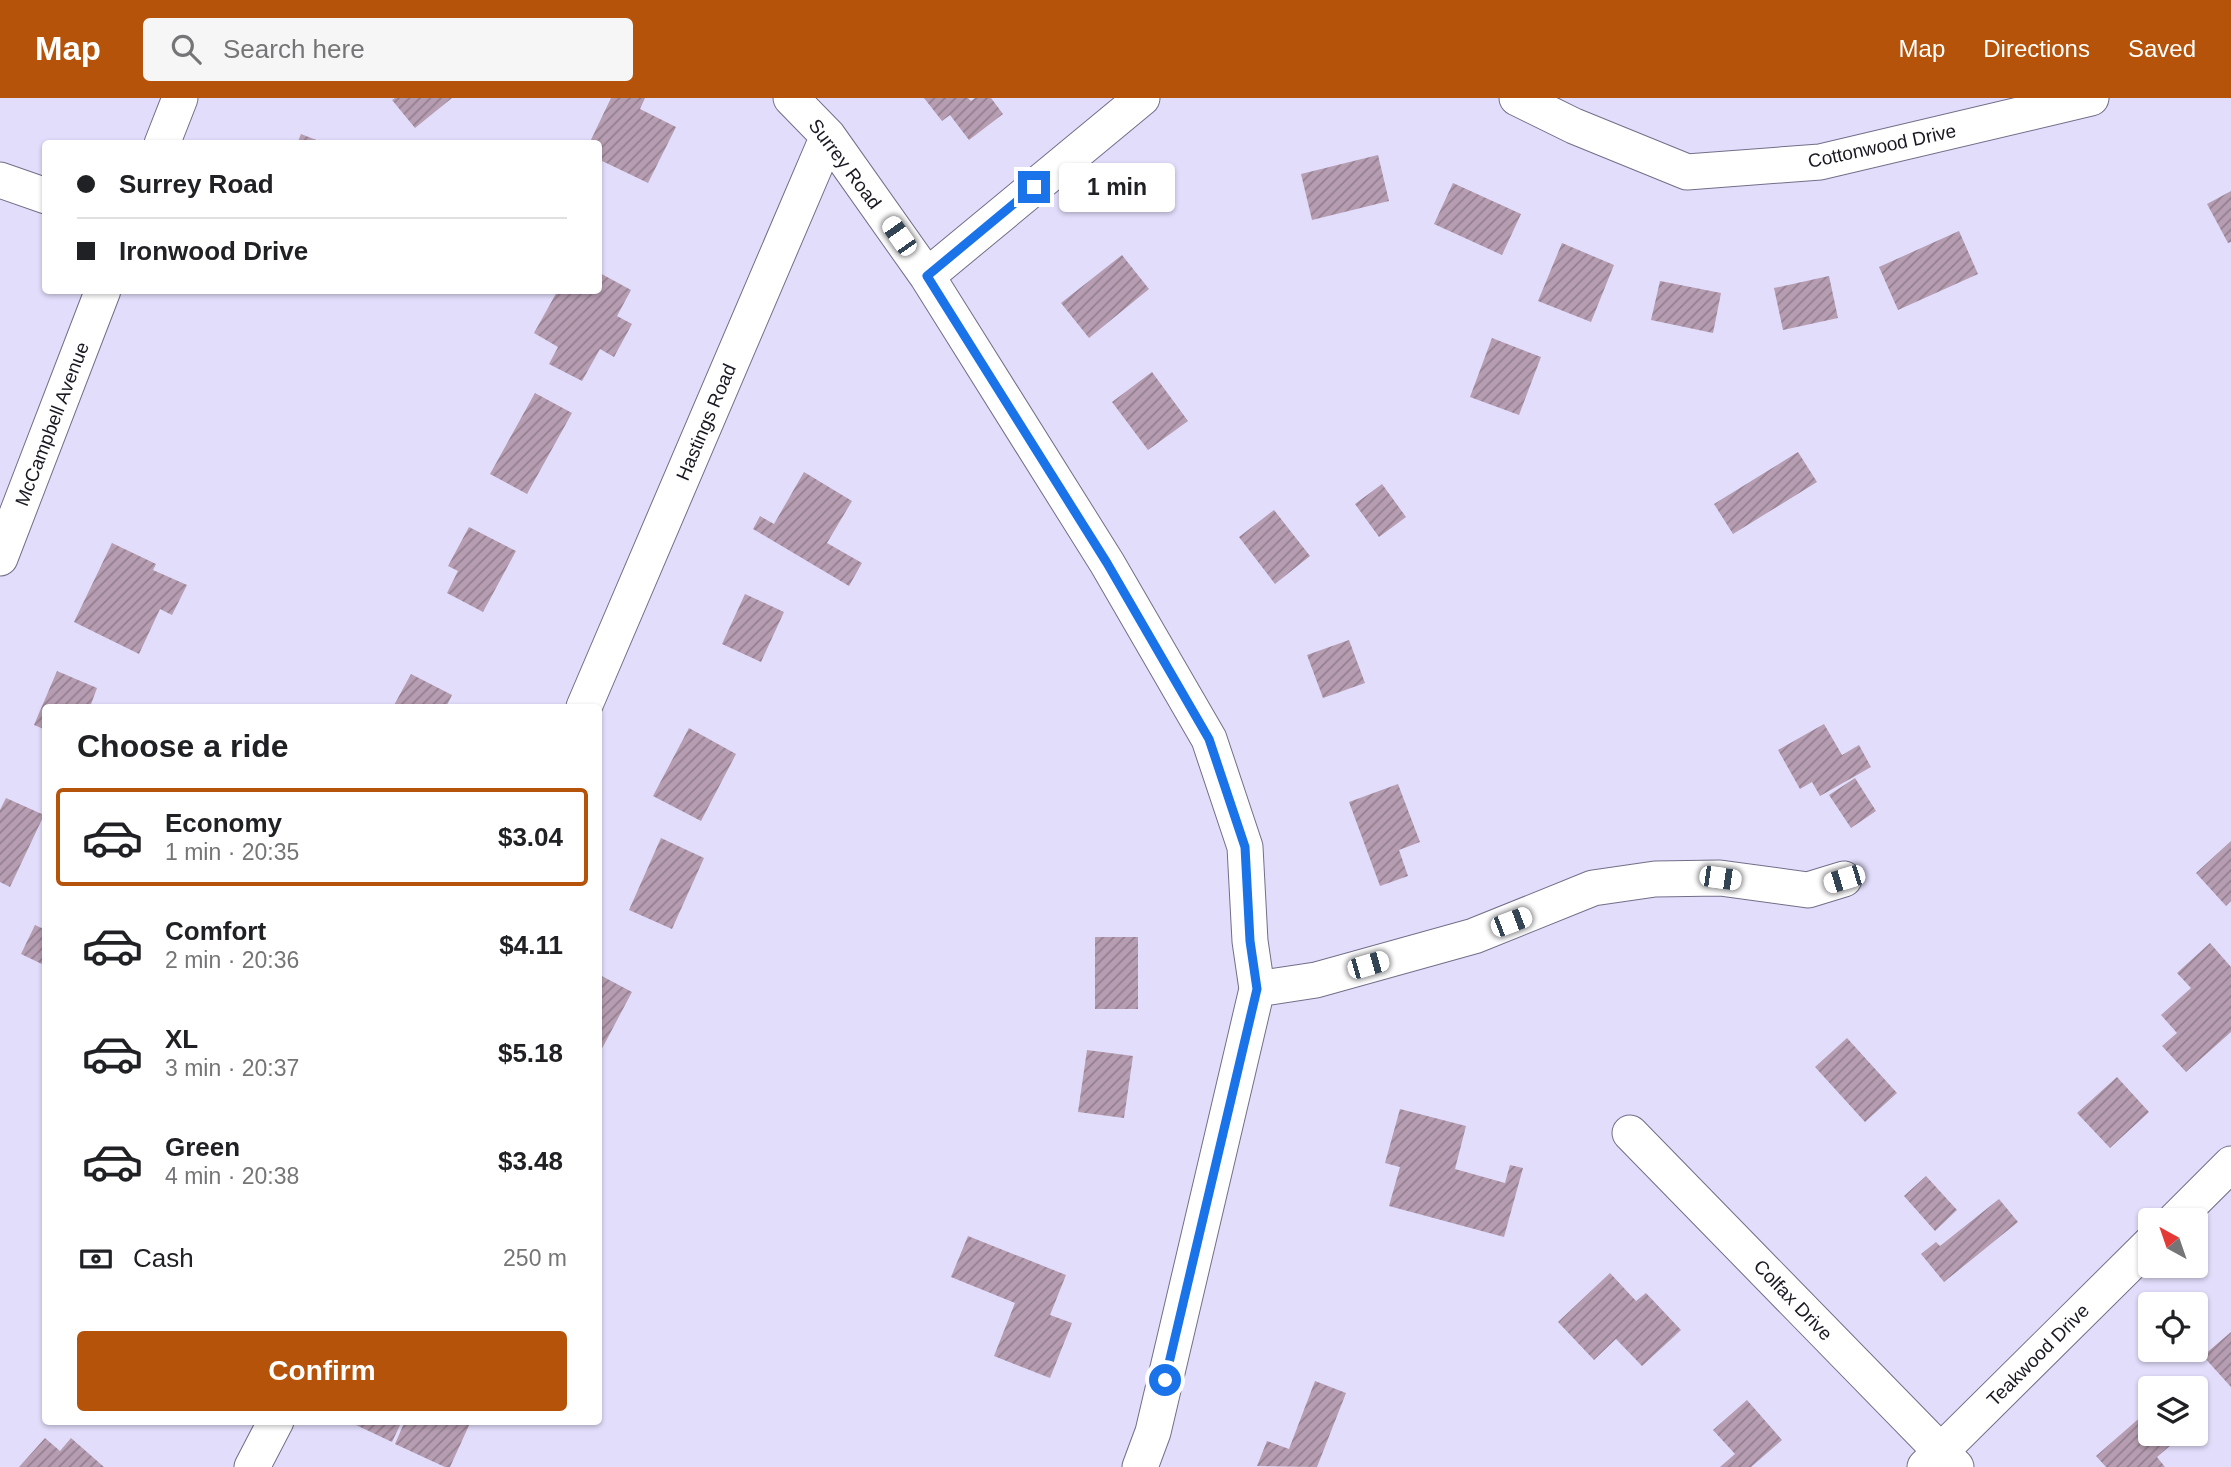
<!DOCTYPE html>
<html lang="en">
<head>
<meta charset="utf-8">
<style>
  body { margin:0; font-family:Helvetica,sans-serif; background:#f6f6f6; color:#202124; height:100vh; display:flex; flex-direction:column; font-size:26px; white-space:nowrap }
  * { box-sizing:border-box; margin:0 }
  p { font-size:23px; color:#757577 }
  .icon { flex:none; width:38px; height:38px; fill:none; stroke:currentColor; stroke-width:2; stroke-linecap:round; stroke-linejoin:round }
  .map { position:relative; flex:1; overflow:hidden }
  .panel { position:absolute; left:42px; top:606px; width:560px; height:721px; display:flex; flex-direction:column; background:#fff; border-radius:7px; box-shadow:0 2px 5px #0004 }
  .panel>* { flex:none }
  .hud { position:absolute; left:42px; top:42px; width:560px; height:154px; border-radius:7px; box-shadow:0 2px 5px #0004; display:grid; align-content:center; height:154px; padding:0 35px; background:#fff }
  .needle { width:46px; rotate:320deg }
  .tools { position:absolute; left:2138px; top:1110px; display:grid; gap:14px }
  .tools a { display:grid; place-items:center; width:70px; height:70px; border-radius:7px; background:#fff; box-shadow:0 2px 5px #0004; font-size:35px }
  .end { position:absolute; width:32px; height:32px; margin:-16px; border:9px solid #1a73e8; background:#fff; box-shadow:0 0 0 4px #fff }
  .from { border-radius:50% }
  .bubble { position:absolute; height:49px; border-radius:7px; background:#fff; box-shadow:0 2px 5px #0004; font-size:23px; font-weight:700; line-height:49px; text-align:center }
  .car { position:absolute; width:21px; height:42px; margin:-21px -10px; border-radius:9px; box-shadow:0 0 5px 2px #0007; background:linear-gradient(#fff 24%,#345 0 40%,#fff 0 76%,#345 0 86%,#fff 0) }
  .hud b { display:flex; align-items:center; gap:24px; height:66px; font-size:26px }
  .hud b+b { border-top:2px solid #e0e0e0 }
  .hud i { width:18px; height:18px; background:#202124 }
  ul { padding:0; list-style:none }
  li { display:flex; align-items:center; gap:21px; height:98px; margin:0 14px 10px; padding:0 21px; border:4px solid transparent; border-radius:7px }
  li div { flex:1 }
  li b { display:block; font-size:26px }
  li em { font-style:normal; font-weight:700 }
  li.on { border-color:#b45309 }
  li>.icon { width:63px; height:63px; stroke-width:1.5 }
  h2 { padding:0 35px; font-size:32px; line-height:84px }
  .pay { display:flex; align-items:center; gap:18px; height:77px; padding:0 35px; font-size:26px }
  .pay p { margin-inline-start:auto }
  .primary-button { display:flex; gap:14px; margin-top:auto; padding:14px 35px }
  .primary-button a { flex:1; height:80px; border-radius:7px; background:#b45309; color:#fff; font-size:28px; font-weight:700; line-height:80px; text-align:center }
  header { display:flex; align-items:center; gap:42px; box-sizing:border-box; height:98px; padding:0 35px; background:#b45309; color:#fff }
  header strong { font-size:33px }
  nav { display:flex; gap:38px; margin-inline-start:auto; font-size:24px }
  .search { width:490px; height:63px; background:#f6f6f6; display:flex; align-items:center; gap:18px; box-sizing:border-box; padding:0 24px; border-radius:7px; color:#757577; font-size:26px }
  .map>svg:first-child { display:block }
  .building { fill:url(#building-hatch) }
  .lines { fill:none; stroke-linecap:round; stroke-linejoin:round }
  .minor-casing { stroke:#736e88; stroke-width:37 }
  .minor { stroke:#fff; stroke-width:35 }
  .route { stroke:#1a73e8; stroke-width:9 }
  .labels { text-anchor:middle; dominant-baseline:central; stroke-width:5; stroke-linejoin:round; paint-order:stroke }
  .street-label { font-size:19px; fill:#1a1822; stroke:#fff }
</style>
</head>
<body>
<header>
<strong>Map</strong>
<div class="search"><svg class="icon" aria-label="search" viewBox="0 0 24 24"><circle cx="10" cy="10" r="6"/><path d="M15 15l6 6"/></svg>Search here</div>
<nav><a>Map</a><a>Directions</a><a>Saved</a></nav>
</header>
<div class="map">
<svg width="2231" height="1369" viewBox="0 0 2231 1369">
  <defs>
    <pattern id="building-hatch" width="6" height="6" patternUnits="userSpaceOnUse" patternTransform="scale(1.75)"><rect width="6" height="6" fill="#b69db1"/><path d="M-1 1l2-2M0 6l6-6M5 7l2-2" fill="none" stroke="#937f90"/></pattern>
  </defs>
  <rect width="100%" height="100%" fill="#e2ddfb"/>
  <path class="building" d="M395,0H452L415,30L392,2Z
    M611,0H645L640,11L676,29L648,85L598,61V46H589Z
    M924,0H968L971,3L975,0H991L1003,16L969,42L950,17L942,23Z
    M301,36L324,45V46H297Z
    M1378,57L1389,103L1312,122L1301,76Z
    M1453,85L1521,116L1502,157L1434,126Z
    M2231,93V144L2228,145L2207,106Z
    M1959,133L1978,176L1898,212L1879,169Z
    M1562,145L1614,167L1591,224L1538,203Z
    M1122,157L1149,191L1089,240L1061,205Z
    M598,174L631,192L617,218L632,226L614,259L600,251L582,283L549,266L558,249L534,235L558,192H598Z
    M1829,178L1838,220L1783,232L1774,190Z
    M1660,183L1721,195L1713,235L1651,222Z
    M1492,240L1541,259L1519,317L1470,299Z
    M1152,274L1188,323L1148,352L1112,304Z
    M535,295L572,315L527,396L490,376Z
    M1798,354L1817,384L1733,436L1714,406Z
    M804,374L852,403L827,445L862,465L849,488L753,431L760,418L774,426Z
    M1382,386L1406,419L1379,439L1355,406Z
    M1274,412L1310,458L1275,486L1239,439Z
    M469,429L516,453L483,514L447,495L458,473L448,468Z
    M112,445L156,466L153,472L187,487L172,517L160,511L139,556L74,524Z
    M745,496L784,514L761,564L722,546Z
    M1349,542L1365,585L1323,600L1307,557Z
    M57,573L97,590L90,609H46V632L34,627Z
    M411,576L452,597L446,609H393Z
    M1824,626L1842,657L1859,647L1871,669L1820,698L1812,684L1800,691L1778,652Z
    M689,630L736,656L701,723L653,698Z
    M1855,680L1876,713L1851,730L1829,697Z
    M1398,686L1420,744L1399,752L1408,778L1380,788L1349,704Z
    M6,700L44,717L10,789L0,784V712Z
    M661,740L704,760L672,831L629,812Z
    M2231,743V803L2226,808L2196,775Z
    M35,827L46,832V868L21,856Z
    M1095,839H1138V911H1095Z
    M2210,845L2231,869V934L2186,974L2162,948L2177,935L2161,917L2191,890L2177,875Z
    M598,876L632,894L598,958Z
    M1847,940L1897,995L1865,1024L1815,969Z
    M1087,952L1133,958L1124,1020L1078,1014Z
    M2117,979L2149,1014L2110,1050L2077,1015Z
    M1400,1011L1466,1028L1455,1071L1505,1085L1510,1067L1523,1070L1504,1139L1389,1108L1400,1069L1385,1065Z
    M1926,1078L1957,1112L1935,1133L1904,1098Z
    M1999,1101L2018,1124L1944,1184L1921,1156L1936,1144L1940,1148Z
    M968,1138L1066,1177L1050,1217L1072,1225L1050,1280L994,1258L1015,1205L951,1179Z
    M1610,1175L1636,1203L1646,1195L1681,1232L1642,1268L1616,1241L1594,1262L1558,1224Z
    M2231,1234V1289L2203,1258Z
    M1315,1283L1346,1295L1317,1369L1257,1368L1267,1343L1289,1351Z
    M1747,1302L1782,1342L1751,1369H1720L1735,1356L1713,1332Z
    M2151,1310V1335H2185L2157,1359L2165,1369H2106L2096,1358Z
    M358,1323H402L392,1344L356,1327Z
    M405,1323H471L450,1369H445L395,1346Z
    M45,1340L60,1353L71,1340L104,1369H19Z"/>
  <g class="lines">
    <g class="minor-casing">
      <path id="minor" d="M791,0L828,38L927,178L1107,465L1209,641L1245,749L1250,843L1257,891L1153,1334L1140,1369
        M1517,0L1574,28L1687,74L1820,64L2091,0
        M162,46L180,0
        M0,82L46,98
        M927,178L1142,0
        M0,460L103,192
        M584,609L828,38
        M1257,891L1316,882L1474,838L1593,790L1655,781L1720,780L1808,792L1844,781
        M1630,1035L1956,1369
        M2175,1122L2231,1066
        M252,1369L276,1323
        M1925,1369L2151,1145"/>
    </g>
    <use href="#minor" class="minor"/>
  </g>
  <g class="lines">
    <path class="route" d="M1034,89L927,178L1107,465L1209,641L1245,749L1250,843L1257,891L1165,1282"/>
  </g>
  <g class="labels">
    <g class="street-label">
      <text transform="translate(1882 48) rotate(-12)">Cottonwood Drive</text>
      <text transform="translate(845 66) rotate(53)">Surrey Road</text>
      <text transform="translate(706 324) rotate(-67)">Hastings Road</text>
      <text transform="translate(52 326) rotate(-69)">McCampbell Avenue</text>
      <text transform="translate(1793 1202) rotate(46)">Colfax Drive</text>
      <text transform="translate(2038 1257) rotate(-45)">Teakwood Drive</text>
    </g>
  </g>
</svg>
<div class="tools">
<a><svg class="needle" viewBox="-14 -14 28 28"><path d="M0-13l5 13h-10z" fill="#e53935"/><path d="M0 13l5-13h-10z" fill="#757577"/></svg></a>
<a><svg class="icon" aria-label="locate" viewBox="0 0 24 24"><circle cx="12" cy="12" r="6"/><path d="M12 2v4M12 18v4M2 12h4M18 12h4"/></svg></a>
<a><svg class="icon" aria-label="layers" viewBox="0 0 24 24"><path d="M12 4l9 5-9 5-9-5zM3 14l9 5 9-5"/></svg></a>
</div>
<i class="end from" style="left:1165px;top:1282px"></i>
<i class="end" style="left:1034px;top:89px"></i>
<div class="bubble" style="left:1059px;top:65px;width:116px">1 min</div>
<i class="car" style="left:899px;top:138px;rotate:325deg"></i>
<i class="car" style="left:1720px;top:780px;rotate:98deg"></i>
<i class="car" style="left:1844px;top:781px;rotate:253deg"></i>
<i class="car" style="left:1511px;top:824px;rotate:69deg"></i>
<i class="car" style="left:1368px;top:867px;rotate:74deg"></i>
<div class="hud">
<b><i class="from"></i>Surrey Road</b>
<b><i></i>Ironwood Drive</b>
</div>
<section class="panel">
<h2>Choose a ride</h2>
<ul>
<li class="on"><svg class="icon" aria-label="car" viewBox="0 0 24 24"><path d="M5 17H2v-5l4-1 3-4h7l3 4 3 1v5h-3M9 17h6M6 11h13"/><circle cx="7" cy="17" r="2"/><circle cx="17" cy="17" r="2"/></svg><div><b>Economy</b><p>1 min · 20:35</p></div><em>$3.04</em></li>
<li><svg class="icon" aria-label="car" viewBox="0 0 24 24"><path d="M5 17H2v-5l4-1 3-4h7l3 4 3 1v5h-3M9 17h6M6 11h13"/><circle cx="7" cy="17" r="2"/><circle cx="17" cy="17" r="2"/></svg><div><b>Comfort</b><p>2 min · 20:36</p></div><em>$4.11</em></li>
<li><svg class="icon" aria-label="car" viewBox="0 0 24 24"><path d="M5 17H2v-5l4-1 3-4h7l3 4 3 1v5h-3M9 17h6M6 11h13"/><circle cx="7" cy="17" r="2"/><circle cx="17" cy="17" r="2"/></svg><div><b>XL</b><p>3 min · 20:37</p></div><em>$5.18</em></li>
<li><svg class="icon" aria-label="car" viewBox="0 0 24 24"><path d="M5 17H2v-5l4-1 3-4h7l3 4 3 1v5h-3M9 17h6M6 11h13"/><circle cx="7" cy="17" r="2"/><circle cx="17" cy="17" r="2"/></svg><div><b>Green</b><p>4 min · 20:38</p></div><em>$3.48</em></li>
</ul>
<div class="pay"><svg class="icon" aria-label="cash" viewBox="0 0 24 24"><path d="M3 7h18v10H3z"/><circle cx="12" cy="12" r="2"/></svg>Cash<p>250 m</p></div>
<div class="primary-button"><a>Confirm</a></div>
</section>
</div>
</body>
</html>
